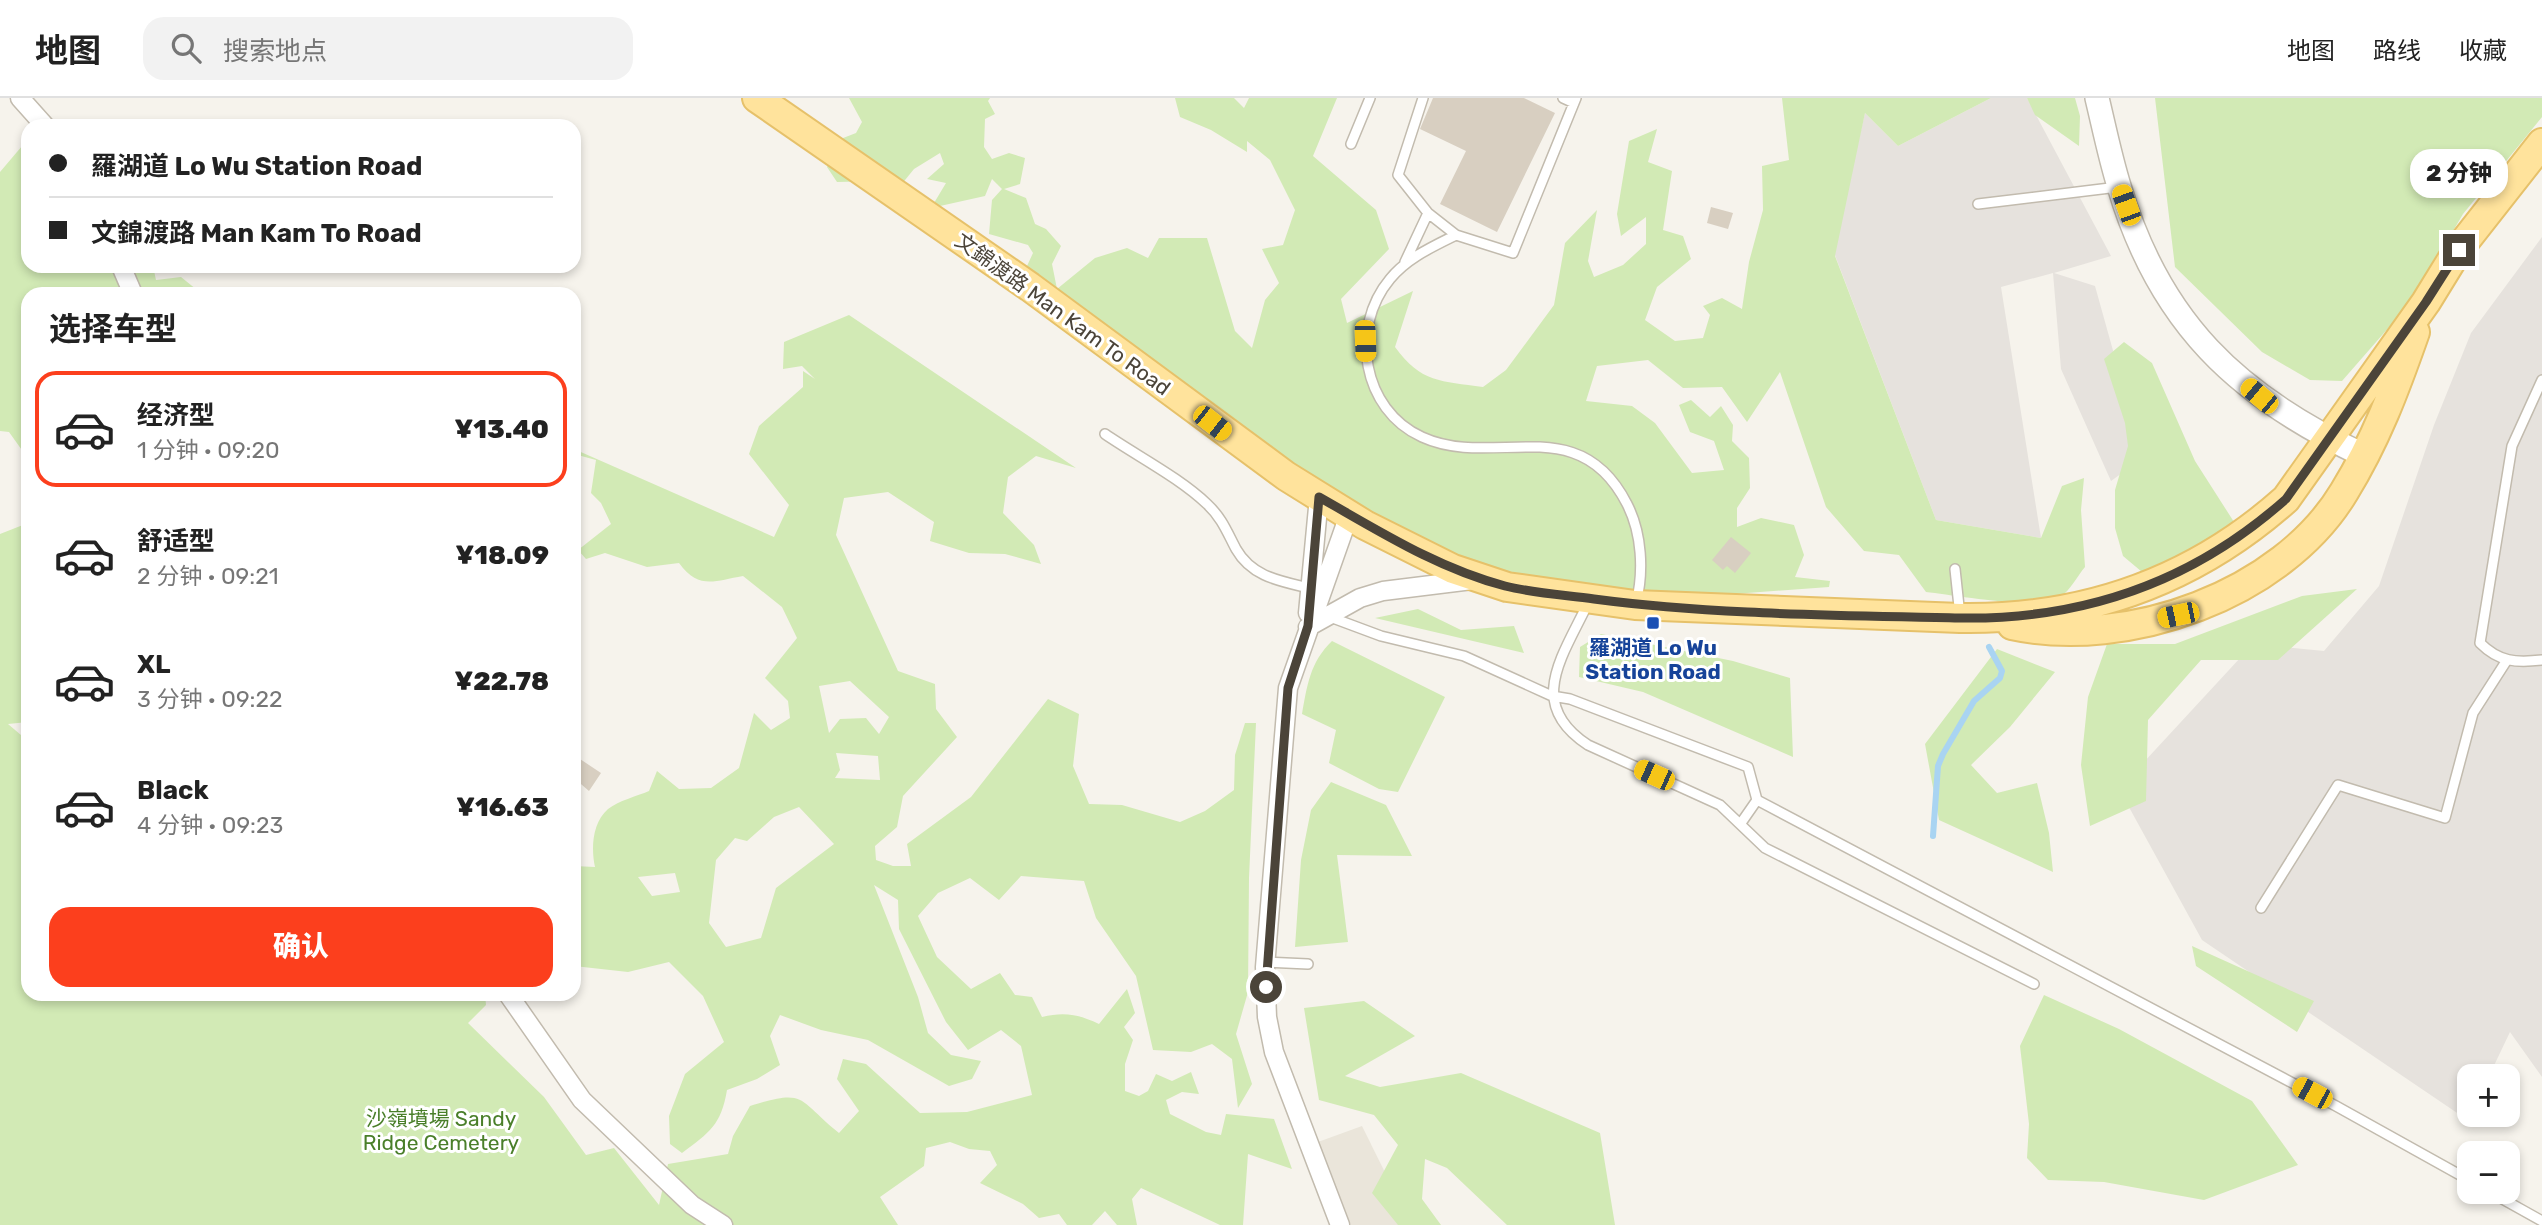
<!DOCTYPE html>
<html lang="zh">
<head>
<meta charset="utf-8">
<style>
  body { margin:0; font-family:Rubik,"Noto Sans SC",sans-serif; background:#f2f2f2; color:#222; height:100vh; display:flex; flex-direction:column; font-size:26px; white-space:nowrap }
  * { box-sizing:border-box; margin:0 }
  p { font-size:23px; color:#767676 }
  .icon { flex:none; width:38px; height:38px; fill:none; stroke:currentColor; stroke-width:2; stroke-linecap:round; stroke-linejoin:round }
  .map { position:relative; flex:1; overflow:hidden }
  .side { position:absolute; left:21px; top:189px; width:560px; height:714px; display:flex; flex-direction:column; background:#fff; border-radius:21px; box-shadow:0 4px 10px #0003 }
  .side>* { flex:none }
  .hud { position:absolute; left:21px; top:21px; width:560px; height:154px; border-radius:21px; box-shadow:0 4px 10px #0003; display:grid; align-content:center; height:154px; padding:0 28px; background:#fff }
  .fabs { position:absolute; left:2457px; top:966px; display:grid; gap:14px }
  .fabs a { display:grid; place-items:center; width:63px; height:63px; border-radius:14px; background:#fff; box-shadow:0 4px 10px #0003; font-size:35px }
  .end { position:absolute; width:32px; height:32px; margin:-16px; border:9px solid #4b4439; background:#fff; box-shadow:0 0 0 4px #fff }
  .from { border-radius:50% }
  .bubble { position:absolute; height:49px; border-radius:21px; background:#fff; box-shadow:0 4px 10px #0003; font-size:23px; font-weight:800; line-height:49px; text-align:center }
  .car { position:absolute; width:21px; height:42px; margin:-21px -10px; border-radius:9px; box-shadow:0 0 5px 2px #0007; background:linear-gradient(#f5c518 24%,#345 0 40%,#f5c518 0 76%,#345 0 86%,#f5c518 0) }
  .hud b { display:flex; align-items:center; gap:24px; height:66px; font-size:26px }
  .hud b+b { border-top:2px solid #e0e0e0 }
  .hud i { width:18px; height:18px; background:#222 }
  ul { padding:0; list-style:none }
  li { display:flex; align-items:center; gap:21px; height:116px; margin:0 14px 10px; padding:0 14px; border:4px solid transparent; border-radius:21px }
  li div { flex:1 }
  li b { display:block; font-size:26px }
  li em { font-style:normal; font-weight:800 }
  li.selected { border-color:#fc3f1d }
  li>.icon { width:63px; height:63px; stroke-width:1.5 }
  h2 { padding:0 28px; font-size:32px; line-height:84px }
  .primary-button { display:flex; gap:14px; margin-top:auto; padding:14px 28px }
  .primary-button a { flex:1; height:80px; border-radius:21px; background:#fc3f1d; color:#fff; font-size:28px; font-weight:800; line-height:80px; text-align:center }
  header { display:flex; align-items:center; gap:42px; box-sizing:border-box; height:98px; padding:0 35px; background:#fff; border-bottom:2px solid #e0e0e0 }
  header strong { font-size:33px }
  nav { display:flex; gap:38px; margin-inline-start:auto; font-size:24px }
  .search { width:490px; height:63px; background:#f2f2f2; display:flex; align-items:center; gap:18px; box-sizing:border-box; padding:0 24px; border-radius:21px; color:#767676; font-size:26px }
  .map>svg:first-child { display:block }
  .residential { fill:#eae5da }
  .industrial { fill:#e6e2dd }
  .green { fill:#d2eab5; fill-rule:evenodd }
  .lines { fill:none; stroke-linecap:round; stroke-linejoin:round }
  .stream { stroke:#a9d4f2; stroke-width:6 }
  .building { fill:#d8cfc1 }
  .service-casing { stroke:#c2bbae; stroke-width:12 }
  .minor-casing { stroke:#c2bbae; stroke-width:21 }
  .tertiary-casing { stroke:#c2bbae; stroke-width:26 }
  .primary-casing { stroke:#e6c16a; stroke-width:32 }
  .service { stroke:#fff; stroke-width:9 }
  .minor { stroke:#fff; stroke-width:18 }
  .tertiary { stroke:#fff; stroke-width:23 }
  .primary { stroke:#ffe39c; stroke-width:28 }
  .route { stroke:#4b4439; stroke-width:9 }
  .transit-dot { fill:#1a4fb4; stroke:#fff; stroke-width:2.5 }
  .labels { text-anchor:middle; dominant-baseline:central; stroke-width:6; stroke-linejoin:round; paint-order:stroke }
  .street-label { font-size:21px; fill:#4b4439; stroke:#fff }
  .transit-label { font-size:21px; font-weight:bold; fill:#164399; stroke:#fff }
  .park-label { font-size:21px; fill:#4a7f2a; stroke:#fff }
</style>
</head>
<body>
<header>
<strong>地图</strong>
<div class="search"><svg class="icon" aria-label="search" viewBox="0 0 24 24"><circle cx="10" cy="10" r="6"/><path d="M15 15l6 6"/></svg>搜索地点</div>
<nav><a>地图</a><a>路线</a><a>收藏</a></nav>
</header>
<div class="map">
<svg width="2542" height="1127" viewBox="0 0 2542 1127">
  <rect width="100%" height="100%" fill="#f6f3ec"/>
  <path class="residential" d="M1362,1028L1411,1127H1351L1318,1044Z"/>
  <path class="industrial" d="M1991,0H2027L2111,158L2054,175L2095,188L2143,360L2111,383L2061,271L2053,175L2001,189L2041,440L1936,422L1833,152L1865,15L1898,48Z
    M2542,139V979L2510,934L2489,978H2469L2472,1017L2469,1023L2202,842L2119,691L2253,546L2324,553L2379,488L2434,327L2471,235Z"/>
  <path class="green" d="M849,0H990L988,3L995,16L985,21L984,49L992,61L1009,55L1025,60L1020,86L1004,91L1026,100L1035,126L1046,131L1061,148L1052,166L1057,191L1095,160L1127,150L1148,160L1159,140H1207L1235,233L1252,250L1265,202L1279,185L1262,151L1283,147L1295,112L1270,62L1247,43V54L1211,32L1180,19L1175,0H1234L1244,10L1249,0H1337L1313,58L1376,112L1389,151L1341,201L1347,225L1413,193L1395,249C1421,285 1441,283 1483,289L1506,272L1554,207L1565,145L1597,112L1588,163L1594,179L1623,167L1646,146V119L1621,138L1617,116L1629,43L1657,31L1648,64L1672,73L1663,132L1683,138L1691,161L1657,189L1645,222L1675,243L1703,240L1710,217L1703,208L1722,200L1742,211L1749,164L1763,112L1762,68L1789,62L1782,0H1991L1898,48L1865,15L1835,158L1936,422L2041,440L2062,388L2084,380L2081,412L2085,469C2078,477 2070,493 2060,499C2038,513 1955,497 1926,494L1899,457L1864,453L1826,409L1780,274L1747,324L1722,289L1683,290L1648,262L1597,268L1586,303L1632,308L1655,325L1692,375L1724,372L1714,343L1690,334L1679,307L1691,302L1710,319L1721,308L1733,327L1732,343L1749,360L1750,390L1737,410V429L1761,420L1794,427L1804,457L1795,479L1830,483L1829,489L1734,496L1655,508L1431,460L1021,181L1033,155L1028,147L989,136L992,102L1002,91L992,81L985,98L931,110L946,85L927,81L944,66L940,55L914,71L901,87L883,83L837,84L827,69L838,42L856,35L862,24Z
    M2027,0H2075L2080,18L2079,48L2035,17Z
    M2155,0H2542V19L2463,116L2411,204L2342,283L2310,282L2262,254L2175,169Z
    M28,41V168H153L156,182L181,179L202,196H28V354L24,355L9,334L0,333V74Z
    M849,217L1076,370L1036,358L1008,379L1003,415L1034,447L1041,466L1005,456L969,455L930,443L934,424L888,394L844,400L836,437L898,573L935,586L936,611L957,639L903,698L897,729L875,748L876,762L893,768H911L907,746L971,699L1048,601L1079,616L1073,668L1089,706L1122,707L1180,724L1205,713L1234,692L1235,657L1245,625H1256L1249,780L1248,894L1236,936L1252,986L1238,1010L1232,961L1212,946L1191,954L1153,952L1136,878L1096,820L1084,783L1021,778L999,802L970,780L938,795L918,818L937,859L971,891L1000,875L1015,897L1032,899L1042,919C1064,914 1078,916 1099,926L1127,891L1135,915L1124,929L1133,942L1125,966V993L1139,998L1148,993L1156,976L1172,983L1191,974L1199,996L1182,994L1166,1002L1170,1016L1206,1034L1221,1037L1226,1016L1274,1021L1292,1071L1248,1056L1243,1127H1220L1141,1090L1132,1101L1137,1127H1117L1105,1113L1092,1127H1067L1059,1116L1039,1120L1023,1106L980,1085L997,1067L990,1053L969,1051L950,1044L926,1050L924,1068L880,1099L898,1127H0V436L28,425V624L8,626L28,643V896H120L122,899V896H485L486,907L468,925L544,999L586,1057L614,1050L659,1107L668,1066L728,1056L733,1038L750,1008C807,990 797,1001 839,1035L859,1013L837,981L843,961L866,966L920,1015L967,1014L1032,997L1021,948L1001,932L968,952L946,924L899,831L898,802L874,787L918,899L928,935L951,957L981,963L972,981L949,988L868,942L821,932L780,917L770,938L780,967L757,981L727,992C721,1027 710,1034 682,1055L670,1046L669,1018L685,976L724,944L703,898L669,864L628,874L574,868V768L595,769C591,751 592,725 608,711C618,703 637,698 649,693L657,673L679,691L711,690L739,670L754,615L771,632L790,620L788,603L765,580L797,540L782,509L743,478C714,483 699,492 679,465L647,469L605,455L586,461L578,452L611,426L601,405L591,395L596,362L574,356V351L774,439L789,407L749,356L759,328L803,289V273L815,281L802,268L783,271L784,244ZM850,583L889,619L879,636L866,620L840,621L829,635L819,588ZM836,655L878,658L880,682L835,680L840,672ZM799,709L834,746L776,790L761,840L726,849L709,825L716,762L735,740L747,743L774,719ZM675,775L680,794L652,798L638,779Z
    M2124,244L2152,265L2195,363L2234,424L2217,439L2148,479L2123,458L2115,430V392L2128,348L2125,325L2104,261Z
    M2357,491L2278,562H2201L2148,622L2146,703L2090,728L2081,667L2088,599L2107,546H2175L2302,498Z
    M1418,511L1461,532L1514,528L1524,555L1375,520Z
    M1601,536L1733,563L1790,580L1793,659L1643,594L1579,579L1580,549Z
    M1332,543L1445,599L1398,694L1379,691L1329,665L1336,632L1302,616C1307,588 1310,564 1332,543Z
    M1997,551L2055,574L2010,629L1971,667L1997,695L2037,685L2049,735L2053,774L1939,722L1925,646Z
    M1331,684L1386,707L1412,758L1337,757L1348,844L1295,849L1301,762L1311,712Z
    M2192,848L2314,903L2297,934L2196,868Z
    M2044,897L2119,931L2252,1003L2298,1067L2204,1102L2104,1084L2048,1082L2027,1060L2029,1026L2020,948Z
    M1364,903L1415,938L1345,978L1380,989L1461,975L1600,1035L1615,1127H1507L1447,1070L1425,1061L1422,1101L1441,1127H1398L1372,1095L1398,1047L1374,1017L1319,1002L1304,910Z"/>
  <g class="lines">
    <path class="stream" d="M1933,738L1938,668L1943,656L1974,603L2000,580L2002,573L1989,549"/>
  </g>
  <path class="building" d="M1433,0H1524L1555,15L1497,134L1440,106L1466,53L1420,31Z
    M1711,109L1733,115L1728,131L1707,125Z
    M1731,439L1751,455L1735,475L1727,468L1723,472L1712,462Z
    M574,657L601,675L589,693L574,680Z"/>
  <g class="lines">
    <g class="service-casing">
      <path id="service" d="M1423,0L1398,77L1428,115L1456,137L1513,155L1576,0
        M1563,0L1574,5
        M1351,46L1370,0
        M1978,106L2118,89
        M1456,137C1432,149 1407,160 1390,181C1349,230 1362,312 1422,339C1494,372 1578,310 1627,406C1642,435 1644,474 1636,505
        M1405,164L1428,115
        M2542,282L2512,348L2480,545C2499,564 2516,565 2542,562
        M1105,336C1137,358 1180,380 1207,406C1222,420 1227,434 1236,451C1252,479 1280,483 1309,490
        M1955,471L1960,518
        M1588,505C1563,558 1525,606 1588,647L1720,707L1765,750L2034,886
        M1330,519L1381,538L1464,558L1552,598L1570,601L1748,669L1757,702L2336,1008L2469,1082
        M1741,725L1757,702
        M2261,810L2338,687L2445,720L2473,615L2507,562
        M1266,864L1308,866
        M2490,1094L2542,1123"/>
    </g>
    <g class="minor-casing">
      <path id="minor" d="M20,0L45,28
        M121,168L133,196
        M1308,515L1319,399
        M1308,529L1360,500L1383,493L1472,482
        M508,896L582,1002L692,1107L723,1127
        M1340,1127L1274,954L1267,919L1265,869L1288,590L1349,417"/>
    </g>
    <g class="tertiary-casing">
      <path id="tertiary" d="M2097,0C2104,29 2110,59 2119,88C2159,224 2237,298 2363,357"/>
    </g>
    <g class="primary-casing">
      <path id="primary" d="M757,0L1030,189L1286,378L1365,427L1453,471L1507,489L1635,507L1960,520C2084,522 2193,484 2286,401L2426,204L2458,152L2542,45
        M2012,527C2127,552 2282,497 2344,394C2376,342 2395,291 2415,234"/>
    </g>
    <use href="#service" class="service"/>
    <use href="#minor" class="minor"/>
    <use href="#tertiary" class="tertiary"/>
    <use href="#primary" class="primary"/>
  </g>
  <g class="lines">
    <path class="route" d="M1266,889L1288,590L1308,528L1319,399C1379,433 1437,470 1505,488C1533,495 1565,497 1594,501C1715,517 1838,517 1960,520C2085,522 2193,484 2286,401L2426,204L2459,152"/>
  </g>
  <rect class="transit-dot" x="1646" y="518" width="14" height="14" rx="3.5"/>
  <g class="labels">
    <g class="street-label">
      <text transform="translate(1063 216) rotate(36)">文錦渡路 Man Kam To Road</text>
    </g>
    <g class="transit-label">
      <text x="1653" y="549">羅湖道 Lo Wu<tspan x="1653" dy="24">Station Road</tspan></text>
    </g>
    <g class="park-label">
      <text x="441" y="1020">沙嶺墳場 Sandy<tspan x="441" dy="24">Ridge Cemetery</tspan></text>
    </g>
  </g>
</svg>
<div class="fabs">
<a>+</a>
<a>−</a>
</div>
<i class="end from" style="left:1266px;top:889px"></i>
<i class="end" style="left:2459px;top:152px"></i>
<div class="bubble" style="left:2410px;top:51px;width:98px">2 分钟</div>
<i class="car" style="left:2126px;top:107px;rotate:340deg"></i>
<i class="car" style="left:1365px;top:243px;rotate:178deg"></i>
<i class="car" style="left:2259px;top:298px;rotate:310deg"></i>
<i class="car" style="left:1212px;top:325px;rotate:128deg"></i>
<i class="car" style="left:2178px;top:517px;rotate:258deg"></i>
<i class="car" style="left:1654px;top:677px;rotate:294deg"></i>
<i class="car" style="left:2312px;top:995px;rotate:298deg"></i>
<div class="hud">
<b><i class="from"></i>羅湖道 Lo Wu Station Road</b>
<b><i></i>文錦渡路 Man Kam To Road</b>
</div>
<section class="side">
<h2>选择车型</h2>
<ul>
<li class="selected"><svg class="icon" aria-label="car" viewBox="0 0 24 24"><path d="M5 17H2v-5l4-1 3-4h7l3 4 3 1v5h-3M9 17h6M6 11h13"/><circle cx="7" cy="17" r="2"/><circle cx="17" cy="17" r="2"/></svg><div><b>经济型</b><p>1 分钟 · 09:20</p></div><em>¥13.40</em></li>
<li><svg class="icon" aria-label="car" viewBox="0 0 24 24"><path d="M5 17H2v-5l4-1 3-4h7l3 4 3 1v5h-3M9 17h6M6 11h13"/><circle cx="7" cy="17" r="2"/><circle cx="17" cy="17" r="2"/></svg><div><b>舒适型</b><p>2 分钟 · 09:21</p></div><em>¥18.09</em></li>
<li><svg class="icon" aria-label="car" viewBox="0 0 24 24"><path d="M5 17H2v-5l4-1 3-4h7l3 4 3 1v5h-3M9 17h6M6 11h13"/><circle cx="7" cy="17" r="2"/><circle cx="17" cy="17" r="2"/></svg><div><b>XL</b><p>3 分钟 · 09:22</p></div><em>¥22.78</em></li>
<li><svg class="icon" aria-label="car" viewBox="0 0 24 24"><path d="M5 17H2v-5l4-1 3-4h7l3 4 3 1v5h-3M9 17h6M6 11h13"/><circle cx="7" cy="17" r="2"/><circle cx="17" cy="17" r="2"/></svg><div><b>Black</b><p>4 分钟 · 09:23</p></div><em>¥16.63</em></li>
</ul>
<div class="primary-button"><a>确认</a></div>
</section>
</div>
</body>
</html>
